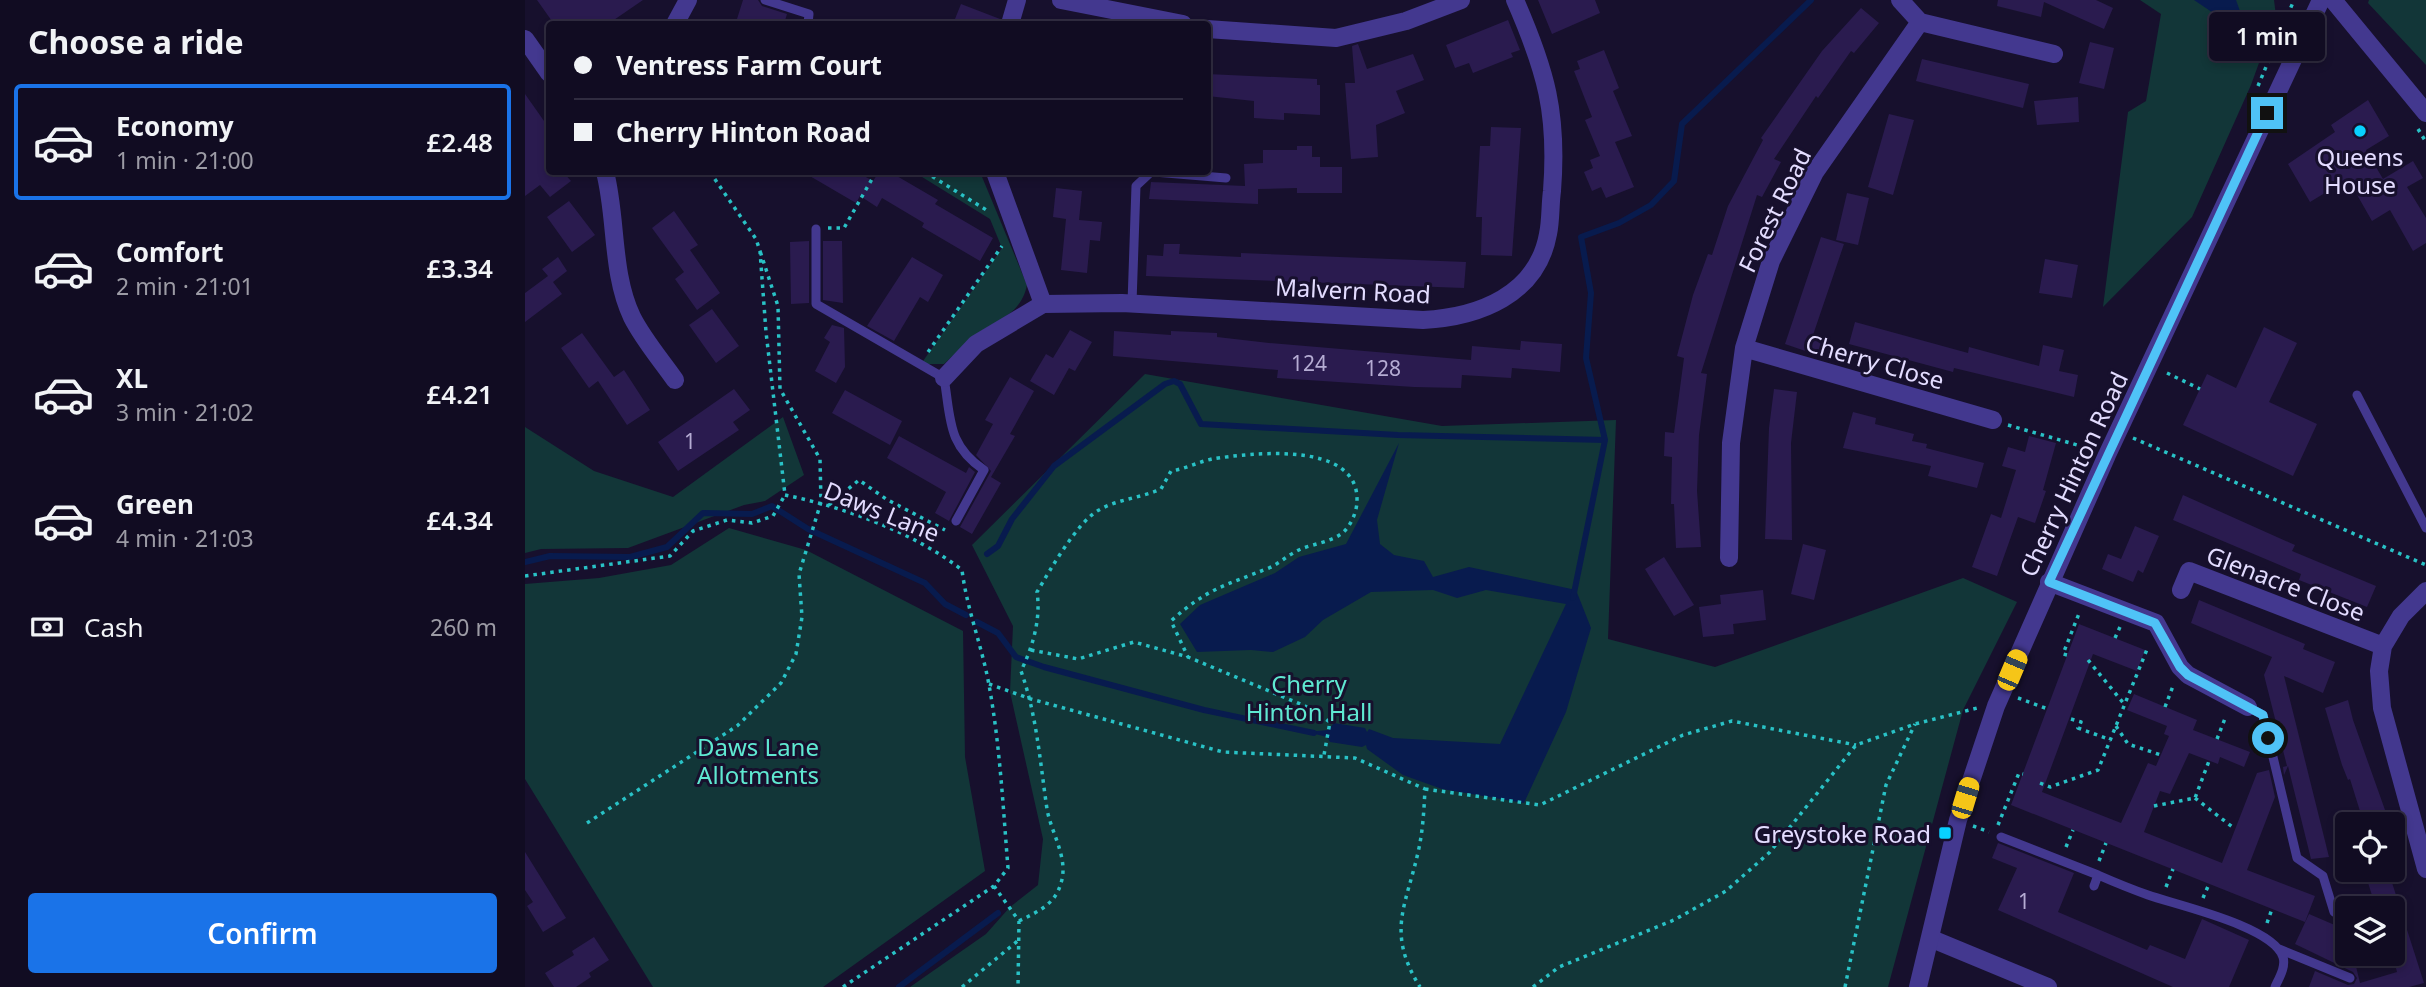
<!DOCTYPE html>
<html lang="en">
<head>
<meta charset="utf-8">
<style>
  body { margin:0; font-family:"Noto Sans",sans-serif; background:#1a152a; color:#f1f3f6; height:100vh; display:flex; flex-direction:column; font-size:26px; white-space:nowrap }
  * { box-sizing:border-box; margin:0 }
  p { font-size:23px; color:#9c9ba5 }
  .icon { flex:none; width:38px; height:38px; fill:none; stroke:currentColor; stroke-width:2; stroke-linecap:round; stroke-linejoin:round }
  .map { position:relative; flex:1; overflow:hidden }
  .details { display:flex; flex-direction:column; background:#110c22; width:525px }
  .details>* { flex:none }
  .top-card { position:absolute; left:21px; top:21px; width:665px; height:154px; border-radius:7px; box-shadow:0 4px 10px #0003,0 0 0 2px #302c40; display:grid; align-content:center; height:154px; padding:0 28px; background:#110c22 }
  .fabs { position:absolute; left:1810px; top:812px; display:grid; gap:14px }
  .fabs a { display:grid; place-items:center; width:70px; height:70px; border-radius:7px; background:#110c22; box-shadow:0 4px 10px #0003,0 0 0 2px #302c40; font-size:35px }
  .end { position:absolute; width:32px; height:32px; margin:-16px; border:9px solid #4fc3f7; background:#111; box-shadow:0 0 0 4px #111 }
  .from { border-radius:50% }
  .bubble { position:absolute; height:49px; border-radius:7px; background:#110c22; box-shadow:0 4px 10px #0003,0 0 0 2px #302c40; font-size:23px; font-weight:600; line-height:49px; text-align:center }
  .car { position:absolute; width:21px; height:42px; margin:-21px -10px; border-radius:9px; box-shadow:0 0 5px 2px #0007; background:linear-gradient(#f5c518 24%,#345 0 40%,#f5c518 0 76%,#345 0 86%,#f5c518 0) }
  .top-card b { display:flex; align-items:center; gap:24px; height:66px; font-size:26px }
  .top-card b+b { border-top:2px solid #302c40 }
  .top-card i { width:18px; height:18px; background:#f1f3f6 }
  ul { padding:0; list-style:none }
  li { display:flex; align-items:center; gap:21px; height:116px; margin:0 14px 10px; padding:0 14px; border:4px solid transparent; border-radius:7px }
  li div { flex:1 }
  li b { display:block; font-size:26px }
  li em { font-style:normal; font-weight:600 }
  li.active { border-color:#1a73e8 }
  li>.icon { width:63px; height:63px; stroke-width:1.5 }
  h2 { padding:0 28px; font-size:32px; line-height:84px }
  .pay { display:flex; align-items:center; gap:18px; height:77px; padding:0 28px; font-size:26px }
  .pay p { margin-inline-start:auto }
  .primary-button { display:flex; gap:14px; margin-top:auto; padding:14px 28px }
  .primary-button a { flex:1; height:80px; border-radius:7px; background:#1a73e8; color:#fff; font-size:28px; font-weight:600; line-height:80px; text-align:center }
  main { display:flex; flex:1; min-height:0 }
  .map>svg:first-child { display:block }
  .green { fill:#123638 }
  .water { fill:#081b4e }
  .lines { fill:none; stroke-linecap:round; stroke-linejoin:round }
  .stream { stroke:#081b4e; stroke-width:6 }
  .building { fill:#2a1b4f }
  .path { stroke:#29c2c6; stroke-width:3.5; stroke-dasharray:3.5 5; stroke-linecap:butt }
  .service { stroke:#43388f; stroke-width:9 }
  .minor { stroke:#43388f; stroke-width:18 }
  .tertiary { stroke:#43388f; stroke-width:18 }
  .route { stroke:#4fc3f7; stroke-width:9 }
  .poi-dot { fill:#08d1ff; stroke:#17102d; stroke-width:2.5 }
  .labels { text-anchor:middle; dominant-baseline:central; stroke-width:6; stroke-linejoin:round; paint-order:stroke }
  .number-label { font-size:21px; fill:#b5acd3 }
  .poi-label { font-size:24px; fill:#e3dcff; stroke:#17102d }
  .street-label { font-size:24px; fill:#e3dcff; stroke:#17102d }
  .park-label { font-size:24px; fill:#5fe8d1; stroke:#17102d }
</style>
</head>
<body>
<main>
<section class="details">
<h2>Choose a ride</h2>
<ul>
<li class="active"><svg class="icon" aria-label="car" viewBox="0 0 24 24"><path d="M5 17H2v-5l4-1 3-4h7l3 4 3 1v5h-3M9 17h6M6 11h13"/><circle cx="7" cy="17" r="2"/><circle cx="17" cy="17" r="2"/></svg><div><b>Economy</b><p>1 min · 21:00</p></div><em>£2.48</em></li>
<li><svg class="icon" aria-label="car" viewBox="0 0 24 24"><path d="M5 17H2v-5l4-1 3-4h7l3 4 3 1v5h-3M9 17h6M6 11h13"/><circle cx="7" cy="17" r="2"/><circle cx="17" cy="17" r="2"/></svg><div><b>Comfort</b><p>2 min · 21:01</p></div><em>£3.34</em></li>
<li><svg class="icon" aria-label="car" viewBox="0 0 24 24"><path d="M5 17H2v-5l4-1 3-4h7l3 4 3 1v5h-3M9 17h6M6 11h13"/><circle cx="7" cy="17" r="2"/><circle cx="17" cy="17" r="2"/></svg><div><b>XL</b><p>3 min · 21:02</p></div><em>£4.21</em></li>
<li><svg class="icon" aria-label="car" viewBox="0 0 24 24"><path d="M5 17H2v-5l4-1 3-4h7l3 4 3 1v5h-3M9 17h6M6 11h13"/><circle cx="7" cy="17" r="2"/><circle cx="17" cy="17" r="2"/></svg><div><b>Green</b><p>4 min · 21:03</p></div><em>£4.34</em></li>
</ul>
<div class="pay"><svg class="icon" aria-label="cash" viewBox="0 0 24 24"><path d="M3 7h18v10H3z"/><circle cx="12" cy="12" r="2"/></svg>Cash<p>260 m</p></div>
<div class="primary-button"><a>Confirm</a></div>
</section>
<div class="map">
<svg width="1901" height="987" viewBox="0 0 1901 987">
  <rect width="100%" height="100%" fill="#17102d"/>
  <path class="green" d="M1615,0H1749L1751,16L1726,85L1667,217L1578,307L1603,112L1621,101L1636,14Z
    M1844,0H1901V65L1843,3Z
    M389,172H455L502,285C496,314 474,319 452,334C440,343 430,354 419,364H396L477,248L465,219Z
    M620,374L917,426L1091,420L1083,639L1190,667L1438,578L1492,602L1438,710L1363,987H385L461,934L485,907L513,885L518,839L485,692L488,626L447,545Z
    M258,417L279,475L240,501L219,505L103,548L16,549L0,553V427L69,471L148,497Z
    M204,528L281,550L438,631L440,757L460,871L298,987H128L0,779V584L74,578L146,565Z"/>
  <path class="water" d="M1669,0H1711L1716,14L1715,31Z
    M874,443L852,520L855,544L869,555L899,561L908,577L944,567L1051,590L1066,628L1041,712L999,803L917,789L878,775L842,749L841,745L837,747L805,742L802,737L782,732L803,730L809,723L840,728L842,732L844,729L868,738L975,744L1041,604L961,590L932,598L908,590L846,592L798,620L780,637L748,652L726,650L672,652L655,624L675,605L750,573L774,557L821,544Z"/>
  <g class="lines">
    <path class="stream" d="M462,554L473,546L487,519L529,466L640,384L649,381L655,384L676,424L873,435L1080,440
      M0,562L25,556L105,557L142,547L178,513L227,514L247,506L283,529L400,583L420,604L441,615
      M1048,598L1080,440L1061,358L1066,293L1056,237L1094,223L1126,205L1149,181L1157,124L1286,0
      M452,622L473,633L491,657L519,667L679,710L789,733
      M374,987L473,913"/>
  </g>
  <path class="building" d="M12,0H118L83,24H29Z
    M218,0H233L237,6L262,14L259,24H231L212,19Z
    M1013,0H1070L1075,13L1027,34Z
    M1473,0H1571L1588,8L1579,29L1519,2L1516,17L1472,6Z
    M436,4L475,19L474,24H428Z
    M1336,8L1354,23L1329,53L1326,51L1293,98L1291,96L1249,159L1256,162L1237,197L1232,195L1176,373L1182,374L1174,435L1172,491L1176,547L1151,548L1149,504H1146L1147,457L1139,456L1140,432L1149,433L1159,358L1152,356L1168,295L1183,254L1187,255L1203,206L1238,140L1236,138L1297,51Z
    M983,20L995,50L986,53L988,57L948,73L944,63L930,68L921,45Z
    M1565,42L1589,48L1579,89L1554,83Z
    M833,44L842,69L888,54L899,80L871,91L880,113L851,125L853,157L826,159L820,83H830L827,46Z
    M1079,50L1094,88L1088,91L1107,136L1090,142L1109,187L1081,198L1076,187L1067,191L1059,172L1068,168L1065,160L1075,156L1060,120L1067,117L1049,71L1055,69L1052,61Z
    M1397,59L1504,84L1498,108L1391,81Z
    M682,74L792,79V85H795V115L759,113V120L729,118V101L682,96Z
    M0,94L24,128V172H38L46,181L25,197L15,185L0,196Z
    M1553,97L1554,122L1512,125L1509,101Z
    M1843,100L1864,136L1841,150L1858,179L1888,161L1898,178L1882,187L1901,218V243L1888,251L1865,210L1847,221L1823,179L1785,202L1763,164L1810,132L1806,125Z
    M1364,114L1389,120L1368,195L1343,187Z
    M966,127L996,128L987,256L956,255L957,217H951L955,146H965Z
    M772,146H787V157H795V167H817V193H772V188L733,189V204L624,199L626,182L720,186L719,164L738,163V150H772Z
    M278,172H332L348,181L354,172H365L413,200L410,204L468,238L455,261L397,227L399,223L357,198L352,207L335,196L331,203Z
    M531,188L557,191L554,220L577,222L575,241L565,240L562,273L536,270L541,219L528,217Z
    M1322,193L1344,198L1333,245L1311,240Z
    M44,201L70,235L47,252L22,217Z
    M149,211L173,245L165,250L195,293L172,310L150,279L159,272L127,228Z
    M1296,237L1319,244L1288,335L1299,338L1292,355L1260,344Z
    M284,241V303L266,304L265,242Z
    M298,241H317L318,303L298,300Z
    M639,244H655L654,254L716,257V253L941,262L939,288L621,276L622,255L638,256Z
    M33,257L42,271L28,282L37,294L0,322V293L23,276L17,269Z
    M387,257L418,275L403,302L395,297L369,341L342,326Z
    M1520,259L1553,265L1547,298L1514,293Z
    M187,309L214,346L191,363L164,325Z
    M1330,322L1443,353L1444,347L1514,366L1518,345L1539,350L1534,371L1553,375L1549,397L1429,368L1428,372L1324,344Z
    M307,325L319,328L320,367L311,383L290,371L305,342L299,338Z
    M1739,327L1772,343L1744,402L1792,424L1768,476L1658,425L1682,374L1711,388Z
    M545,330L567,342L550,371L544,368L529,395L505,381L521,354L528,358Z
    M589,331L646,335V331L692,333V337L744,343L946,360L947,346L995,350L996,341L1037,344L1035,372L987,368L986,378L937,375L936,388L889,387L752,378L753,370L588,356Z
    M57,333L89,377L99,370L125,410L102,425L73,381L64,388L36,348Z
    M485,377L509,391L485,434L490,436L466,477L476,483L447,534L435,527L466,471L451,455L468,424L460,420Z
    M209,389L225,410L208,422L214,430L153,471L133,442Z
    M1249,389L1272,392L1266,443L1267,540L1240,539L1244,428Z
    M320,390L377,421L365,445L307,413Z
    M1328,412L1351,418L1350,424L1389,434L1387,441L1402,444L1401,448L1459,463L1452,488L1403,476L1406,466L1318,448Z
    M374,436L441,473L444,467L450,472L424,521L410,513L421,492L362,458Z
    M1504,436L1531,443L1518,490L1521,491L1510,523L1493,517L1472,576L1447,567L1466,514L1476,518L1491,470L1477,466L1483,447L1500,452Z
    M1658,495L1770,545L1767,551L1851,586L1842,607L1774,580L1776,574L1648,520Z
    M1610,526L1634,536L1618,573L1613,570L1608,582L1577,569L1583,554L1596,559Z
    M1278,544L1301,550L1289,600L1266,594Z
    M1139,557L1169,605L1149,616L1120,569Z
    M1238,590L1241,620L1208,624L1209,634L1178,637L1174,607L1196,604L1195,595Z
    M1674,600L1780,644L1778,649L1810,662L1798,693L1759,676L1804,857L1786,859L1763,766L1759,775L1758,767L1762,766L1739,675L1747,657L1666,623Z
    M1554,624L1620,650L1612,671L1568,654L1517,792L1596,823L1623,763L1631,766L1644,736L1639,734L1642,726L1602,710L1609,694L1672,720L1668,730L1725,752L1719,767L1695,757L1693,764L1664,753L1645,794L1635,791L1619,832L1697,863L1732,773L1744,770L1750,797L1722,870L1790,896L1780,922L1486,805Z
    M1823,700L1828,720L1865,824H1839L1825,779L1823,780L1817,765L1800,708Z
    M1473,843L1549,873L1533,912L1622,950L1625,945L1660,959L1677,919L1724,940L1704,987H1648L1473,910L1492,868L1467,858Z
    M0,852L41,918L18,932L2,906L8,902L0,890Z
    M1839,870H1863L1899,983L1884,987H1784L1790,971L1823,985L1829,984L1832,978L1828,972L1770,944L1784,914L1812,926L1822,923V954H1828L1835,983L1872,972L1867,953V908H1851Z
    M69,937L84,960L64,973L66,977L51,987H29L20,973L49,955L47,951Z"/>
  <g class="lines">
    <path class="path" d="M1733,86L1769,0
      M1893,129L1901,142
      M185,172L231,239L235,251L241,332L260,495
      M400,172L463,211
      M303,228H319L351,172
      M403,352L477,246
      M1642,373L1675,389
      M1483,425L1566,449
      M1608,438L1901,565
      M260,495C319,507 390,533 437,570C442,610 457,646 464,685C475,745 478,807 483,868L469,886L318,987
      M304,505L334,480L361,499L420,530
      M0,576L145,556L168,531L202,520L227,523L248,516L260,495
      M1590,638L1595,627
      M506,650L553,659L609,642L663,657L780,706L805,722L799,755
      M1542,655L1538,654L1555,611
      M1563,660L1600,705
      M464,684L506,699L698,752L830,758L900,789C899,809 898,829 894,848C882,905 860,931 895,987
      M1493,698L1523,709
      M1640,707L1648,686
      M1546,719L1556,722L1553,728L1586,740
      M1591,726L1603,744L1636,755
      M1692,739L1701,716
      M1515,783L1525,787L1573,770L1623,647
      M900,789L1015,805L1158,735L1207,721L1331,745
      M1670,798L1710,829
      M1629,806L1670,798L1684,761
      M62,823L212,726L256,683L271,654L277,617L274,574L296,502L295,459L255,389L253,306L235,251
      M1473,825L1494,773L1498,774
      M1448,826L1464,832
      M1541,847L1548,830
      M1574,861L1581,843
      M469,886L494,921L493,987
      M1641,887L1648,869
      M1678,898L1684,884
      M494,921C512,912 530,905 536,883C544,858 526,833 522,809C515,762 512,716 496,671C508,646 516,619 512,592C525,570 553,521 574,510C593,499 616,498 636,489L646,471C660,469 673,462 687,459C725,453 834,440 832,501C832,512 825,528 816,534C805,542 788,544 776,549C764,554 755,563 744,568C701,585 681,589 646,621L663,657
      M1742,923L1747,909
      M437,987L495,939
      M1008,987L1034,967L1149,920L1201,891L1245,852L1331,745L1390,724L1452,708
      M1320,987L1361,785L1390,724"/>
    <path class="service" d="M240,0L284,14L283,24
      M629,172L701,178
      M291,229V304L419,378C426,419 422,445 459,470L431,521
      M607,303L611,186L626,172
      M1832,395L1901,528
      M1723,707L1738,715L1772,858L1798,876L1809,912
      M1476,837L1573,875
      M1569,886L1573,875C1589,882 1606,889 1623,895C1651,905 1748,926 1758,957C1761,967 1754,978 1750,987
      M1754,949L1825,978"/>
    <path class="minor" d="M536,0L658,24
      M1395,22L1529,54
      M150,24L163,0
      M485,24L492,0
      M682,29L811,38L881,21L936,0
      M0,39L24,73
      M80,172C92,218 86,273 107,317C118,339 136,360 150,380
      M470,172L518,304L597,303L898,320C954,317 1012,295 1023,234C1026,220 1025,205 1027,191C1033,113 1021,71 990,0
      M1219,348L1468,420
      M419,378L451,344L518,304
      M1204,558L1206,443L1219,348L1246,261L1290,172L1395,22L1375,0
      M1524,582L1631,623L1655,667L1663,675L1723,707
      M1656,590L1664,571L1858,646
      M1901,591L1876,616L1858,646L1854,671L1857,708L1901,869
      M1407,939L1523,987"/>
    <path class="tertiary" d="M1808,0L1901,113
      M1393,987L1433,820L1471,706L1582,455L1796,0"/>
  </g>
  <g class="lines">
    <path class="route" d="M1742,113L1524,582L1630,623L1655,667L1663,675L1738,715L1743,738"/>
  </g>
  <g class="poi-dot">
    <circle cx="1835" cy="131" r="7"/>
    <rect x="1413" y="826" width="14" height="14" rx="3.5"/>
  </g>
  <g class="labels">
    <g class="number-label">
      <text x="784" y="363">124</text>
      <text x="858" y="368">128</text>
      <text x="165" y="441">1</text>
      <text x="1499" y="901">1</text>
    </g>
    <g class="poi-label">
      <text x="1835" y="156">Queens<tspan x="1835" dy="28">House</tspan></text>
      <text x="1406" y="833" text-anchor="end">Greystoke Road</text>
    </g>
    <g class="street-label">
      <text transform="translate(1249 210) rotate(-64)">Forest Road</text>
      <text transform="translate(828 290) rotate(3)">Malvern Road</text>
      <text transform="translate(1350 361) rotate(16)">Cherry Close</text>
      <text transform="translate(1548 474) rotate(-65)">Cherry Hinton Road</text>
      <text transform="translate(357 511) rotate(22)">Daws Lane</text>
      <text transform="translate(1761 583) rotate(21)">Glenacre Close</text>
    </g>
    <g class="park-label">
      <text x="784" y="683">Cherry<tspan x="784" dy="28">Hinton Hall</tspan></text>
      <text x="233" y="746">Daws Lane<tspan x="233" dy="28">Allotments</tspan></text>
    </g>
  </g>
</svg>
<div class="fabs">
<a><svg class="icon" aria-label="locate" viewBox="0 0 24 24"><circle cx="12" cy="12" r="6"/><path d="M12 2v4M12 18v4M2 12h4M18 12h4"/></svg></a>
<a><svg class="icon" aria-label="layers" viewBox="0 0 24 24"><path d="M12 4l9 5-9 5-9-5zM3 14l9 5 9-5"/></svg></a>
</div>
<i class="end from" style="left:1743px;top:738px"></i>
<i class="end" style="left:1742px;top:113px"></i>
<div class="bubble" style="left:1684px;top:12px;width:116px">1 min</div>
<i class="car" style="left:1487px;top:670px;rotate:23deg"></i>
<i class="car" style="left:1440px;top:798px;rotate:17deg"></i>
<div class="top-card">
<b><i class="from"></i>Ventress Farm Court</b>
<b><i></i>Cherry Hinton Road</b>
</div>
</div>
</main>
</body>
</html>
